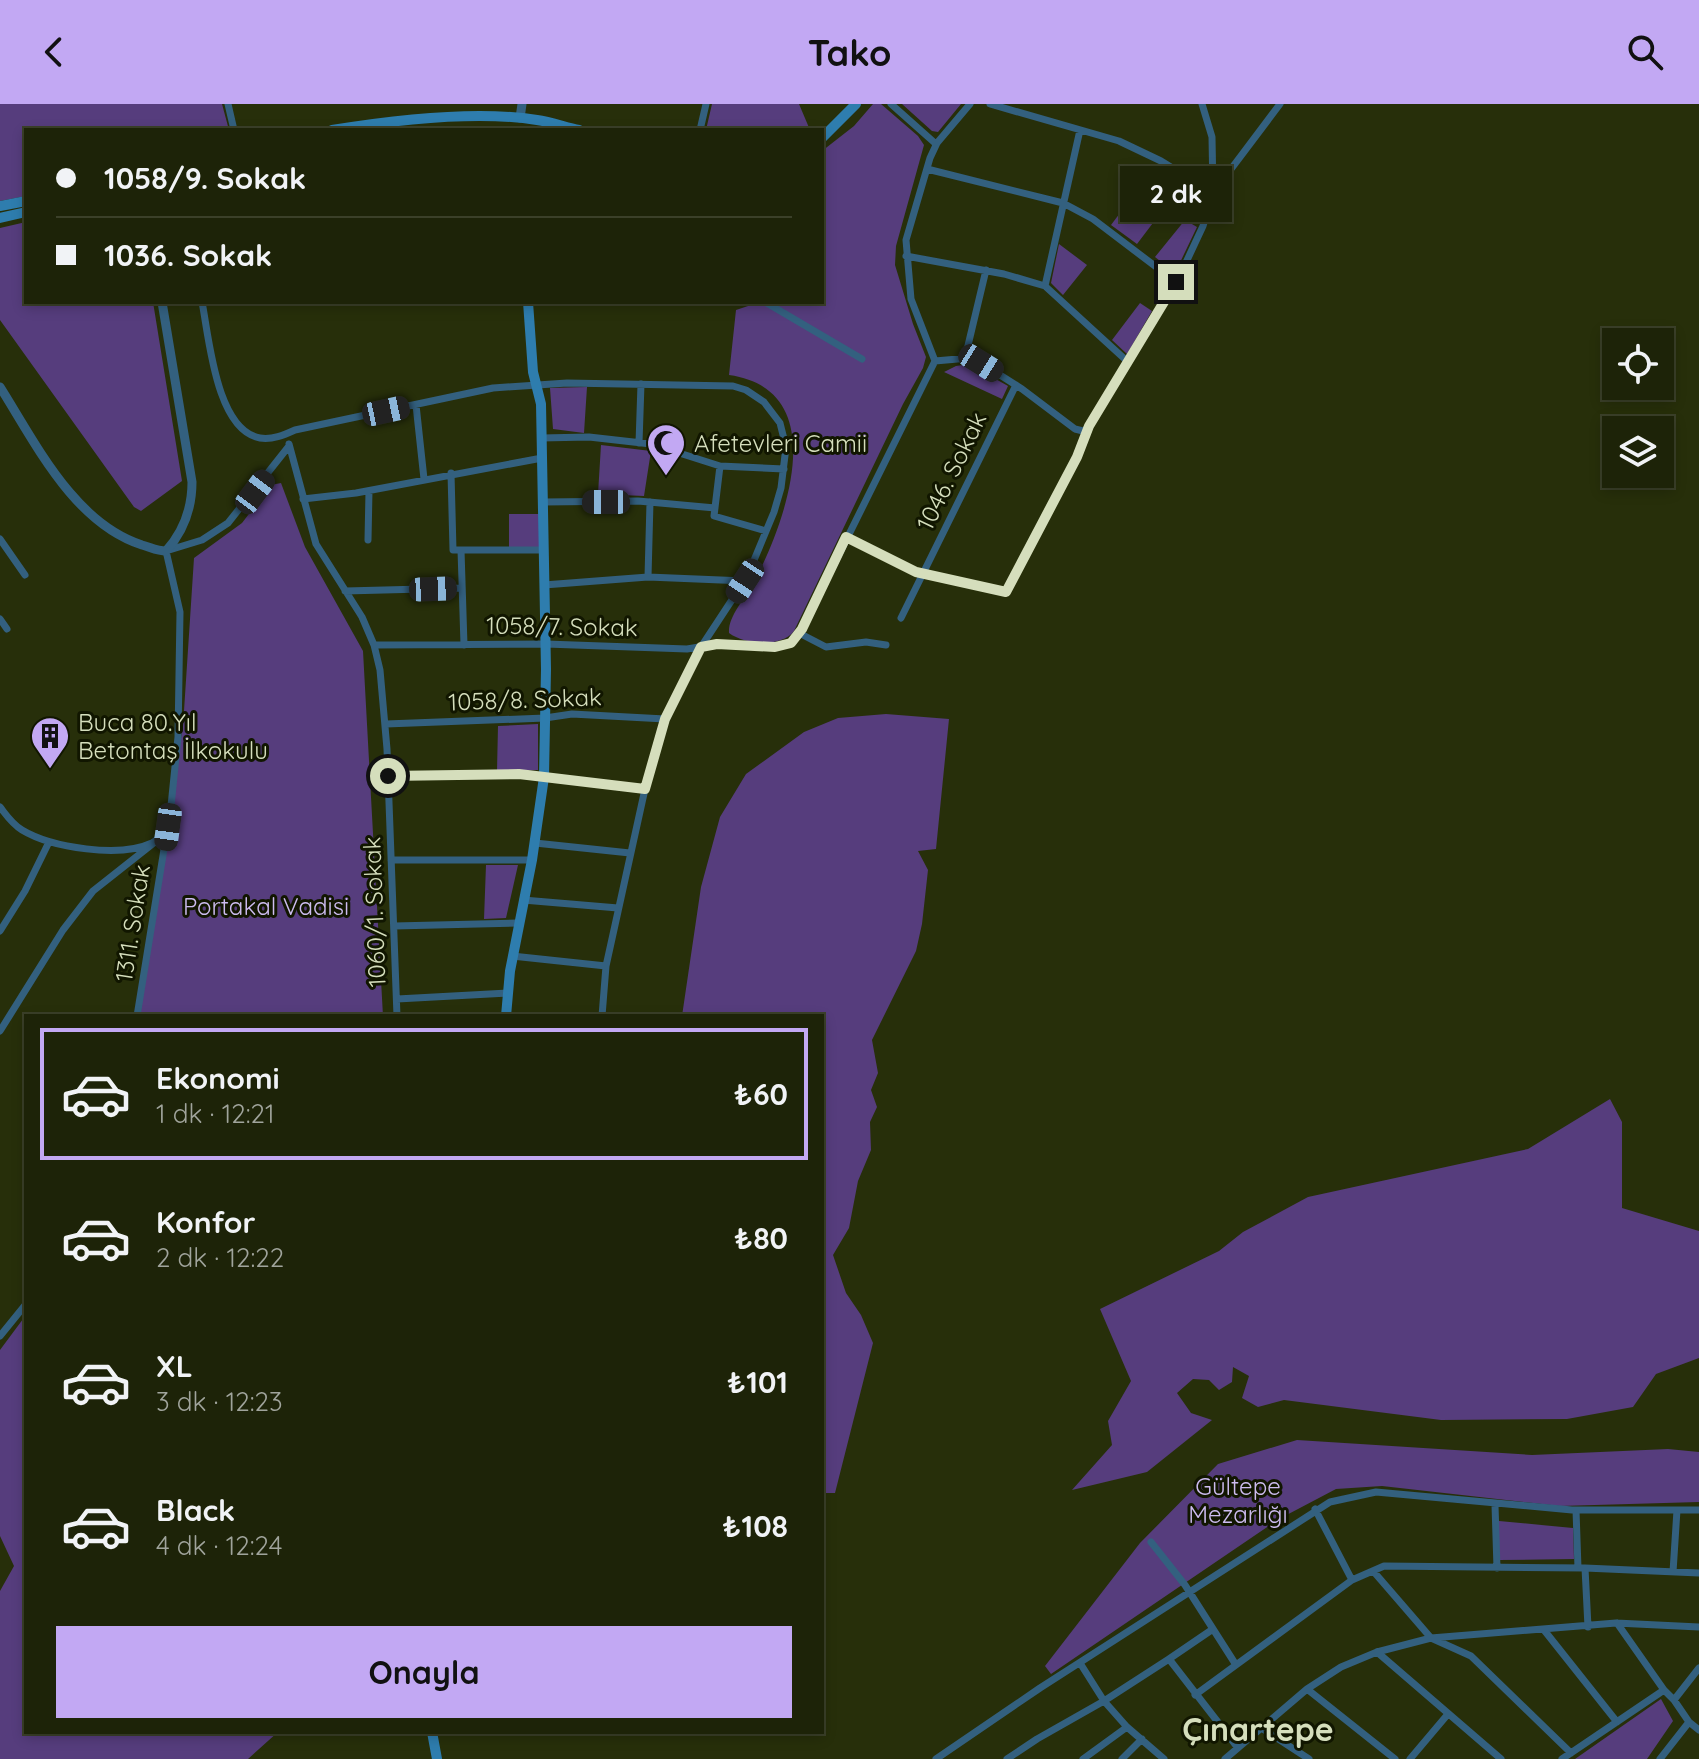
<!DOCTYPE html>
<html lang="tr">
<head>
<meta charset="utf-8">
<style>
  body { margin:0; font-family:Quicksand,sans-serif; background:#2a2f16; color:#f1f3f6; height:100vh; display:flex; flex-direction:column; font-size:30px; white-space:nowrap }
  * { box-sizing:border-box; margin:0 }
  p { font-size:26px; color:#a0a49c }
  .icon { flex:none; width:44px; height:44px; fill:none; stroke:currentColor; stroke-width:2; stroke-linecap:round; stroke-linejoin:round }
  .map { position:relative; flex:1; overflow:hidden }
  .drawer { position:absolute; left:24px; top:910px; width:800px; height:720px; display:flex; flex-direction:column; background:#1d2308; border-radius:0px; box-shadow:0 4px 12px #0003,0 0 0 2px #3b4029 }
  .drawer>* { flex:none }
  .hud { position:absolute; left:24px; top:24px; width:800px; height:176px; border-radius:0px; box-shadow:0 4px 12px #0003,0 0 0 2px #3b4029; display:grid; align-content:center; height:176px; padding:0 32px; background:#1d2308 }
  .controls { position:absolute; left:1602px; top:224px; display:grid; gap:16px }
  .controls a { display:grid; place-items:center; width:72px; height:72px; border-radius:0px; background:#1d2308; box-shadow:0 4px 12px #0003,0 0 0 2px #3b4029; font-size:40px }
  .end { position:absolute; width:36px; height:36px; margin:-18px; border:10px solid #d5debc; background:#111; box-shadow:0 0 0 4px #111 }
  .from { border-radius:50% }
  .bubble { position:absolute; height:56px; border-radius:0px; background:#1d2308; box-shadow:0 4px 12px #0003,0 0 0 2px #3b4029; font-size:26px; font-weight:700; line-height:56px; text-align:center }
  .car { position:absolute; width:24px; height:48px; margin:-24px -12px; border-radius:10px; box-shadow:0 0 6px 2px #0007; background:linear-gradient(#222 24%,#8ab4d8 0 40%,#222 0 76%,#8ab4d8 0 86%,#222 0) }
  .hud b { display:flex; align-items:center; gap:28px; height:76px; font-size:30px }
  .hud b+b { border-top:2px solid #3b4029 }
  .hud i { width:20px; height:20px; background:#f1f3f6 }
  ul { padding:14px 0 0; list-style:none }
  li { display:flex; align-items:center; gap:24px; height:132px; margin:0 16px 12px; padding:0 16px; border:4px solid transparent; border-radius:0px }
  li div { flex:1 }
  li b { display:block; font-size:30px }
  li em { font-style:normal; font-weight:700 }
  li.current { border-color:#c2a8f3 }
  li>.icon { width:72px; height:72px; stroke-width:1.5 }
  .action { display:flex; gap:16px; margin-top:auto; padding:16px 32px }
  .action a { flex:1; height:92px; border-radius:0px; background:#c2a8f3; color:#111; font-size:32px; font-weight:700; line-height:92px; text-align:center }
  header { display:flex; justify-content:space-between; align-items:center; height:104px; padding:0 32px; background:#c2a8f3; color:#111; font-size:36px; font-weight:700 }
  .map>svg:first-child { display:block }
  .green { fill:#563d7d }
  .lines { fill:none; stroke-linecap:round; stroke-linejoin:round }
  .minor { stroke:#33607f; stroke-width:7 }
  .tertiary { stroke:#33607f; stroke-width:9 }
  .secondary { stroke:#2e7dae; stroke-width:10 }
  .route { stroke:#d5debc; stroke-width:10 }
  .labels { text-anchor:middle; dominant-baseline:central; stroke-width:6; stroke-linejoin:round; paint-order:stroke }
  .poi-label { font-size:24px; fill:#d5debc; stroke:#111600; text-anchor:start }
  .street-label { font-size:24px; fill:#d5debc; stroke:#111600 }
  .park-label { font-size:24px; fill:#cdbcf0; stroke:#111600 }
  .district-label { font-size:32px; font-weight:bold; fill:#d5debc; stroke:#111600 }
</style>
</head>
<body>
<header><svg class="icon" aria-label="back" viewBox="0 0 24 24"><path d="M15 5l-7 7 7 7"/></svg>Tako<svg class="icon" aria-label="search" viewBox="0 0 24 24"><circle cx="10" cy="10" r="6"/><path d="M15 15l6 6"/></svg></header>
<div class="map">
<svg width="1699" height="1655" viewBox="0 0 1699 1655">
  <rect width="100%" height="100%" fill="#272f0a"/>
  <path class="green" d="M0,0H222L229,26H26V92L0,97Z
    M712,0H799L810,26H706Z
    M873,0H881L918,32L924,41L896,142L895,161L913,220L926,253L923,264L903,300L794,527C781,544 745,541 729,529C728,512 745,495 753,480C785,420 835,286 729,271L736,206L760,198H822V47L854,22Z
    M902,0H961L938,28L932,27Z
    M1135,89L1162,107L1137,140L1111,121Z
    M1185,116L1197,123L1175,169L1155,153Z
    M26,118V198H153L182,377L141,407L134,403L0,216V124Z
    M1059,140L1087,161L1063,191L1051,179Z
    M1140,199L1152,207L1127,250L1112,236Z
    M969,260L1008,282L1002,295L944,268L956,262Z
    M587,283L584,329L553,325L550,284Z
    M601,341L651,347L644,392L598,390Z
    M281,379L305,443L363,547L383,912H136L183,622L194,454L242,419L271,381Z
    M509,410H539L541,446H509Z
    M886,610L949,615L936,745L918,747L928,766L922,820L916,847L872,936L878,969L871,986L877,1003L870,1018L871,1046L858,1077L849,1124L833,1151L846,1189L861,1211L873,1239L835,1389H822V912H682L701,783L720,713L746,670L804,628L838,614Z
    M538,620V666L497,667L498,622Z
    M486,761H518L506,814L484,815Z
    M1610,995L1622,1018V1104L1699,1127V1254L1656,1270L1633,1303L1567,1315L1441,1316L1284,1296L1258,1303L1242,1294L1249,1272L1233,1263L1232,1278L1219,1286L1209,1276L1193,1275L1177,1289L1191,1309L1212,1316L1147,1368L1072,1386L1112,1341L1108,1317L1131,1277L1100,1205L1219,1147L1243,1128L1308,1093L1528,1045Z
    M26,1211V1628H278L248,1655H0V1487L14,1462L0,1432V1246Z
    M1297,1336L1532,1351L1668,1345L1699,1348V1398L1560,1402L1382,1382L1336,1385L1279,1415L1051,1570L1045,1562L1140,1439L1218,1360Z
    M1499,1417L1573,1424L1574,1455L1499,1456Z
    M1661,1595L1673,1617L1647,1655H1575Z"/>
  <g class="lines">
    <path class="minor" d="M228,0L234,26
      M891,0L936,40
      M990,0L1119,37L1161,57L1213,89
      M700,26L706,0
      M927,65L1063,99L1093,115L1176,178
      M1213,89L1280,0
      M906,152L1004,170L1045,182L1128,258
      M1045,182L1080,26
      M202,198C209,233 216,326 260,334C272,336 284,331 295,326L493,284L567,279L733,282L746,286L764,298L780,319L786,343L781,384L774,408L747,473L701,543L661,626L645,685L606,862L602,912
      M765,198L862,255
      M965,254L986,166
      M935,257L911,195L906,136L930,54L937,39L970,0
      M935,257L969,254L981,259L1022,285L1075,325L1083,327L1088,324
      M416,301L424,375
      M541,334L589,333L651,340L720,362
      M639,339L641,280
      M289,340L316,440L362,513L374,541L380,566L387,645L397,912
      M451,369L453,446H544
      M303,395L356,389L542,354
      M543,398L638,397L715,404
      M766,427L714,412L720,362L784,365
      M846,433L916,468L1006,488L1077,353L1089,322L1182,167L1203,122L1213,89L1212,33L1202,0
      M0,435L25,471
      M368,436L369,387
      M461,446L464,541
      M648,473L650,398
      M544,481L648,473L745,477
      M345,487L462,484
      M901,514L1016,281
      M0,515L7,525
      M799,529L826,543L866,538L886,541
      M374,541L546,540L687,545L717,540L775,543L791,539L802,525L935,257
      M386,620L545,614L572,610L665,615
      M388,672L519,670L645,685
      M0,703C7,712 12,720 22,726C52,744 120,754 152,739C158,736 162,730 166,726
      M535,739L630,749
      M391,756H532
      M523,796L618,804
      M394,822L518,819
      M0,827L25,787L49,738
      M512,852L606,862
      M397,895L508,889
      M137,912L171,702L178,633L180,508L166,447L202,436L228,419L289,342
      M0,927L63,826L93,787L155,738
      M0,1232L26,1200
      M1495,1401L1497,1464
      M1315,1405L1352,1476
      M1576,1406L1578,1464
      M1151,1438L1185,1481L1236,1561
      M1585,1464L1588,1523
      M1374,1468L1431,1534L1471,1552L1571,1649
      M1673,1468L1677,1406
      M1617,1519L1664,1586
      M1544,1526L1617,1618
      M1377,1548L1501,1655
      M1169,1555L1213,1525
      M1699,1564L1674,1596L1689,1618L1699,1626
      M1307,1585L1395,1655
      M1195,1591L1352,1476L1384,1462L1585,1464L1699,1469
      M1263,1625L1309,1655
      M936,1655L1040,1584L1330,1398L1376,1388L1572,1406H1699
      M1007,1655L1037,1635L1104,1597L1080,1559
      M1083,1655L1127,1623
      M1122,1655L1142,1635
      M1164,1655L1127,1623L1104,1597L1169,1555L1238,1644
      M1225,1655L1307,1585L1341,1563L1377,1548L1431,1534L1616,1519L1699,1523
      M1410,1655L1448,1610
      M1562,1655L1664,1586L1674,1596
      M1660,1655L1689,1618"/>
    <path class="tertiary" d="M520,14L522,0
      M0,283C36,340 74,419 142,441C150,443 157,447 166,447C184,427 192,404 192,378L162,198"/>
    <path class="secondary" d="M332,26C394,16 475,6 537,16C551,18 565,23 579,26
      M822,34L856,0
      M0,102L26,97
      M0,114L26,108
      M506,912L510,867L532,756L544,673L546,565L541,300L533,268L528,198
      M432,1628L437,1655"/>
  </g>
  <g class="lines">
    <path class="route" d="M388,672L519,670L645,685L665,615L701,543L717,540L775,543L791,539L802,525L846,433L916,468L1006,488L1077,353L1089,322L1176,178"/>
  </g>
  <defs>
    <g id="mosque-pin" transform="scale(2)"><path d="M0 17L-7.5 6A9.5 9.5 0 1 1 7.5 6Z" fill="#c2a8f3" stroke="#111600"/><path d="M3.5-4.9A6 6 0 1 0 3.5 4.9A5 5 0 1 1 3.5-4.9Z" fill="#111"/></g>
    <g id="building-pin" transform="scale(2)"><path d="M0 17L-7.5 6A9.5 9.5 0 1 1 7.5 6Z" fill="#c2a8f3" stroke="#111600"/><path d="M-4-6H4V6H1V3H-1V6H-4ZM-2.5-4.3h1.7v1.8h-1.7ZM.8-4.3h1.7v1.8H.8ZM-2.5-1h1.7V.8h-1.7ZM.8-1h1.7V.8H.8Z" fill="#111"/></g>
  </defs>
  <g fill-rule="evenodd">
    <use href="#mosque-pin" x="666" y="339"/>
    <use href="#building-pin" x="50" y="632"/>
  </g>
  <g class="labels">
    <g class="poi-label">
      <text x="694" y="339">Afetevleri Camii</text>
      <text x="78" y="618">Buca 80.Yıl<tspan x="78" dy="28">Betontaş İlkokulu</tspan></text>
    </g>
    <g class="street-label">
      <text transform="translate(951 367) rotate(-64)">1046. Sokak</text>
      <text transform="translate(562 522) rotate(1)">1058/7. Sokak</text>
      <text transform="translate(525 595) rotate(-2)">1058/8. Sokak</text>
      <text transform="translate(374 808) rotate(-92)">1060/1. Sokak</text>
      <text transform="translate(132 819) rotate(-81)">1311. Sokak</text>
    </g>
    <g class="park-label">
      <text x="266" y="802">Portakal Vadisi</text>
      <text x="1238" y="1382">Gültepe<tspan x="1238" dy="28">Mezarlığı</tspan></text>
    </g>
    <g class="district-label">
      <text x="1258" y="1625">Çınartepe</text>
    </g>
  </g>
</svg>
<div class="controls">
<a><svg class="icon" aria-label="locate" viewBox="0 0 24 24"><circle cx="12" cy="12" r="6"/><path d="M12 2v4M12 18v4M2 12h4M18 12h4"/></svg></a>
<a><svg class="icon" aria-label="layers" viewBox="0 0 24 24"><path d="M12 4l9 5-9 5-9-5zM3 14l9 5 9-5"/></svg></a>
</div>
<i class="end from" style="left:388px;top:672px"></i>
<i class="end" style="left:1176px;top:178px"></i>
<div class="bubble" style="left:1120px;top:62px;width:112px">2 dk</div>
<i class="car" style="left:981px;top:259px;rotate:122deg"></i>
<i class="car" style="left:386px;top:307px;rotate:78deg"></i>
<i class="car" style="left:255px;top:388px;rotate:37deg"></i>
<i class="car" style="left:606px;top:398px;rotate:270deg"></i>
<i class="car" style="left:745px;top:477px;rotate:213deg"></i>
<i class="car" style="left:433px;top:485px;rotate:88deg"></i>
<i class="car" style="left:168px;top:723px;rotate:188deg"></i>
<div class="hud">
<b><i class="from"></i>1058/9. Sokak</b>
<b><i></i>1036. Sokak</b>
</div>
<section class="drawer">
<ul>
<li class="current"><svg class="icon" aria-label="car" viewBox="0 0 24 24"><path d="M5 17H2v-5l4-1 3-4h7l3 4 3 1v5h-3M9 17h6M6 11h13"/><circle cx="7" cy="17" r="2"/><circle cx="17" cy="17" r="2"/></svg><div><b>Ekonomi</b><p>1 dk · 12:21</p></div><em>₺60</em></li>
<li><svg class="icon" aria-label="car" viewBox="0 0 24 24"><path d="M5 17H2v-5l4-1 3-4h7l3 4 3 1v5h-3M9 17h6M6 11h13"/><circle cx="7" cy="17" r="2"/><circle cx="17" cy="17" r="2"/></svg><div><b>Konfor</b><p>2 dk · 12:22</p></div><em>₺80</em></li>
<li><svg class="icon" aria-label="car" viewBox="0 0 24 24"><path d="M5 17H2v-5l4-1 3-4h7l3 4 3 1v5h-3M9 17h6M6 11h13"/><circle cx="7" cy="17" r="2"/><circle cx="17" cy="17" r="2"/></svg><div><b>XL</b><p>3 dk · 12:23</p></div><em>₺101</em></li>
<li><svg class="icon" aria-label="car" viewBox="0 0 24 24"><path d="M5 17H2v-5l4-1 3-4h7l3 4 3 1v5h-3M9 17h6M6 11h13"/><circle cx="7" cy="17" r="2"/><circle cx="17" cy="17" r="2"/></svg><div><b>Black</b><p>4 dk · 12:24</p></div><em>₺108</em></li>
</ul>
<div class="action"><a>Onayla</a></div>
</section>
</div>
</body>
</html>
